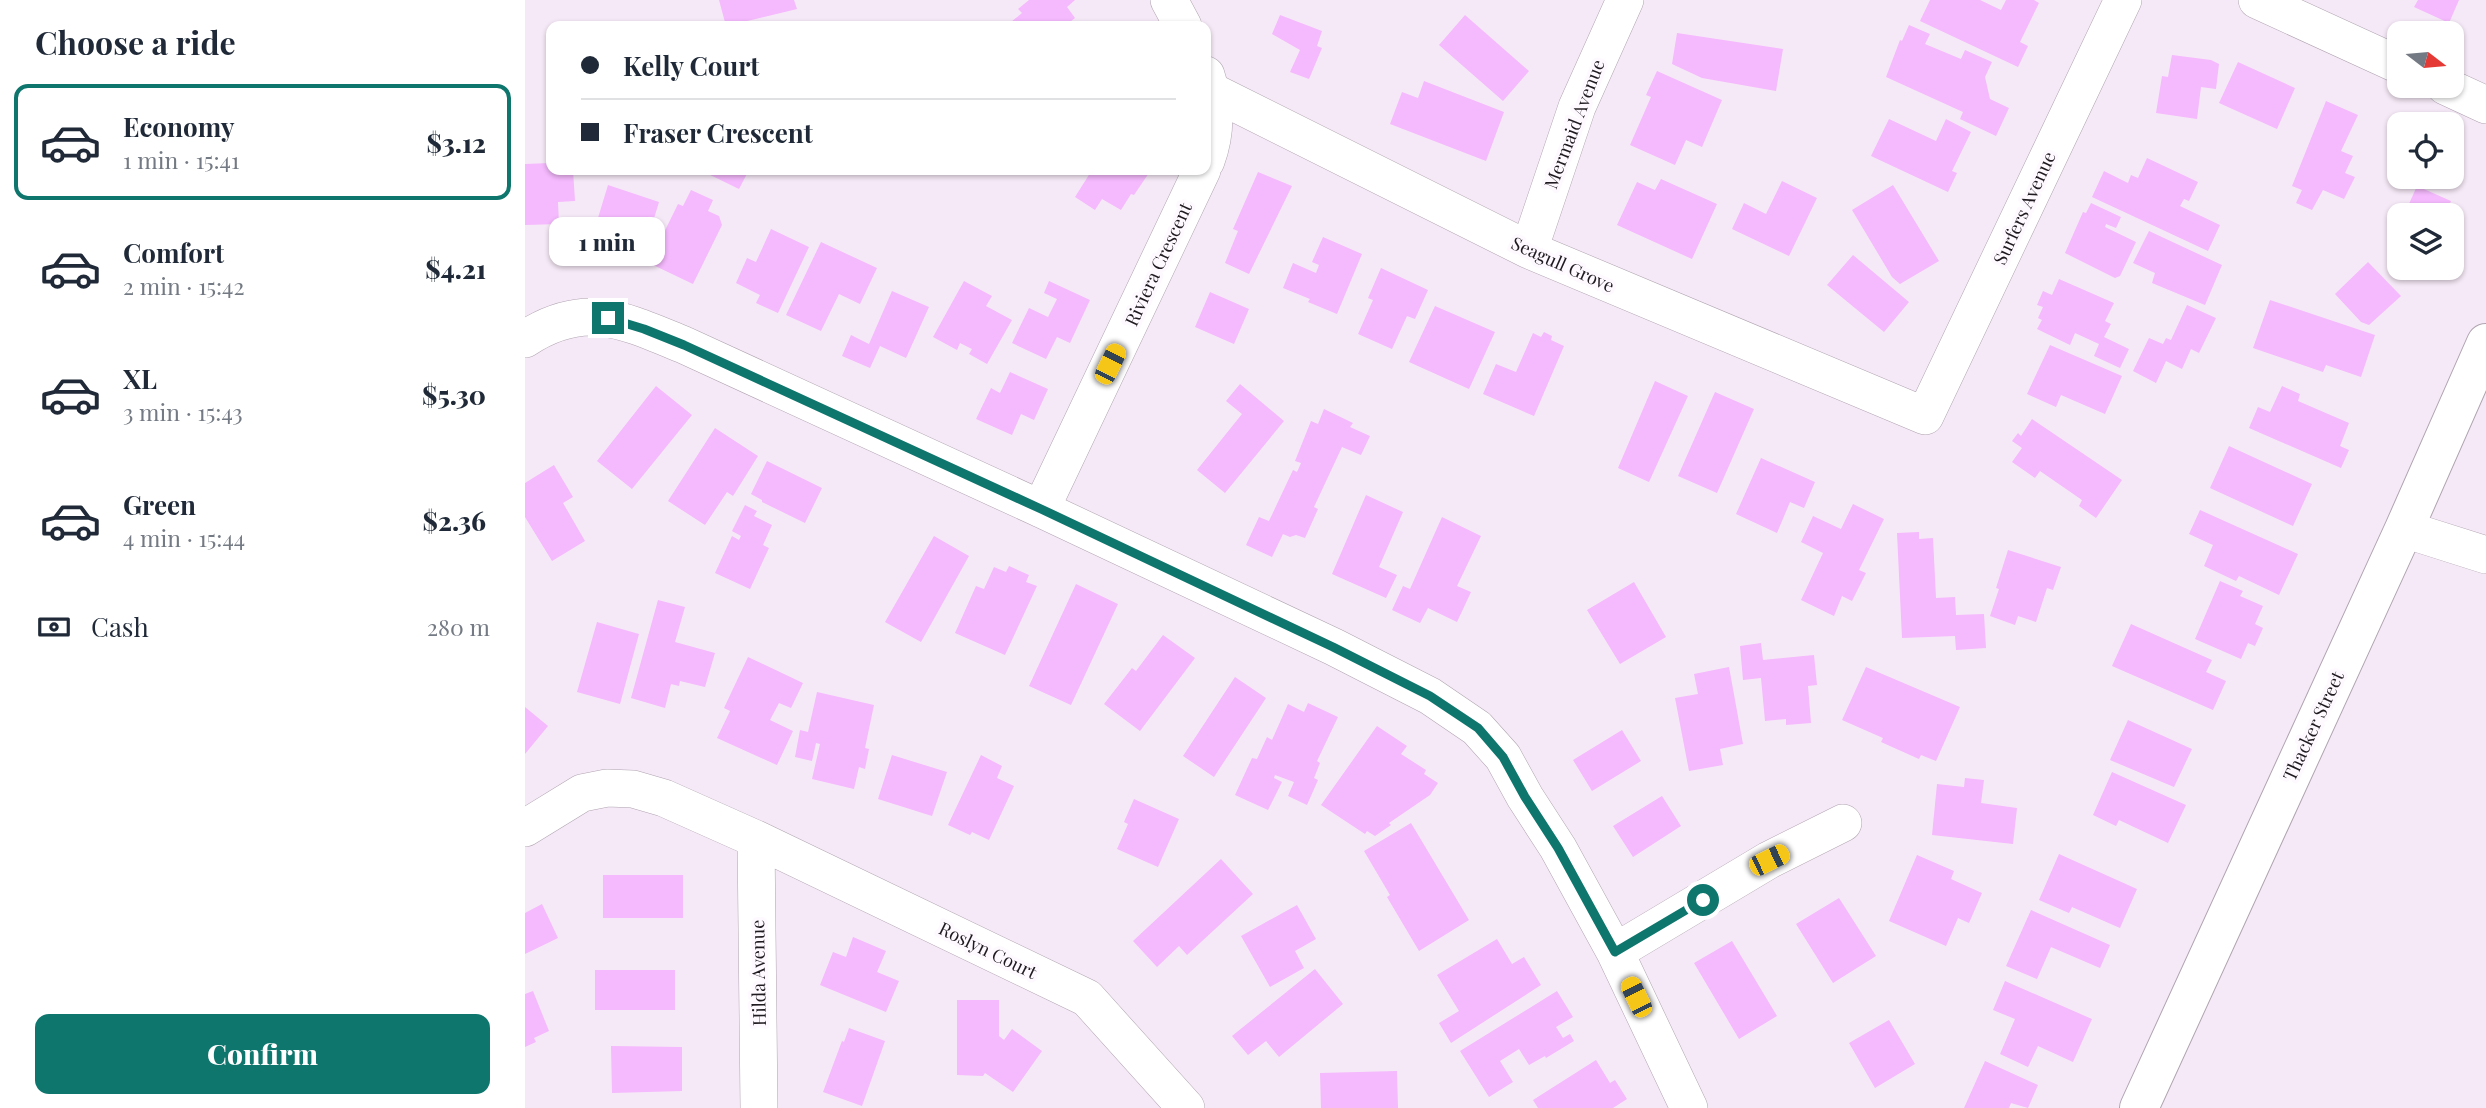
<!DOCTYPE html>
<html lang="en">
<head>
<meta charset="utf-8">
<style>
  body { margin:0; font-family:"Playfair Display",serif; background:#f2f2f3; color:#1f2937; height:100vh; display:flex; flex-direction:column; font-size:26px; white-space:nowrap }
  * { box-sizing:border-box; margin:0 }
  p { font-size:23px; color:#747a83 }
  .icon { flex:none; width:38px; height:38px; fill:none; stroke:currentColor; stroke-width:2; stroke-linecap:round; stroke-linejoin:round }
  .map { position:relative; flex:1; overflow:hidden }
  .panel { display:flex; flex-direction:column; background:#fff; width:525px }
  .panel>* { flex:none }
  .top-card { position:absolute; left:21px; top:21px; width:665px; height:154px; border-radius:14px; box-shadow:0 2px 5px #0004; display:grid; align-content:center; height:154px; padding:0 35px; background:#fff }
  .needle { width:46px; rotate:106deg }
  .fabs { position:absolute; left:1862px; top:21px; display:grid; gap:14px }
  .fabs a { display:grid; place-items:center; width:77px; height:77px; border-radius:14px; background:#fff; box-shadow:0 2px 5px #0004; font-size:35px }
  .end { position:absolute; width:32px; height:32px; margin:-16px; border:9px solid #0f766e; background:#fff; box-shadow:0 0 0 4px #fff }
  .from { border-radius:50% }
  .bubble { position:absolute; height:49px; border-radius:14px; background:#fff; box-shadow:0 2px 5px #0004; font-size:23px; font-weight:800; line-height:49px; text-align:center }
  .car { position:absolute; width:21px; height:42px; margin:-21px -10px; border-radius:9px; box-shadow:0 0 5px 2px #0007; background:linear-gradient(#f5c518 24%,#345 0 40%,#f5c518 0 76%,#345 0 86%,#f5c518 0) }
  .top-card b { display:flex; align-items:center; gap:24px; height:66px; font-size:26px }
  .top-card b+b { border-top:2px solid #e0e1e3 }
  .top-card i { width:18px; height:18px; background:#1f2937 }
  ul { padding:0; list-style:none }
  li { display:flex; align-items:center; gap:21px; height:116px; margin:0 14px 10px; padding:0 21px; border:4px solid transparent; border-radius:14px }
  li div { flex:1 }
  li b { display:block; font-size:26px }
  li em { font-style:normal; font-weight:800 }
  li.on { border-color:#0f766e }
  li>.icon { width:63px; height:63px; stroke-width:1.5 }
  h2 { padding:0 35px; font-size:32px; line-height:84px }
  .pay { display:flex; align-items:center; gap:18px; height:77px; padding:0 35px; font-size:26px }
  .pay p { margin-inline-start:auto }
  .button { display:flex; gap:14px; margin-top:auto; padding:14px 35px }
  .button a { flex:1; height:80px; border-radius:14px; background:#0f766e; color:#fff; font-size:28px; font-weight:800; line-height:80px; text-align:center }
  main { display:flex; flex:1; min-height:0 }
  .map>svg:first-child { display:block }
  .building { fill:#f5b9fd }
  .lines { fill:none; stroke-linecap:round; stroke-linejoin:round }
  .street-casing { stroke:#b0a4b1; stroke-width:38 }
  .secondary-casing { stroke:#b0a4b1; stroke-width:40 }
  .street { stroke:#fff; stroke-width:37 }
  .secondary { stroke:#fff; stroke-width:38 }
  .route { stroke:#0f766e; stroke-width:9 }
  .labels { text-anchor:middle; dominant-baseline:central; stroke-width:7; stroke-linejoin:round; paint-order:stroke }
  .street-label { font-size:18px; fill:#1f1a1f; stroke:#fef9ff }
</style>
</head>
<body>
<main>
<section class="panel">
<h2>Choose a ride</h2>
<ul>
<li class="on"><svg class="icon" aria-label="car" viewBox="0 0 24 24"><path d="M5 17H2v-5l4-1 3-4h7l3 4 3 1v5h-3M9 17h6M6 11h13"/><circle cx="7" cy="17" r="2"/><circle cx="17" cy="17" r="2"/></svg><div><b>Economy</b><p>1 min · 15:41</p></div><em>$3.12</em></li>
<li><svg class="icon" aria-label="car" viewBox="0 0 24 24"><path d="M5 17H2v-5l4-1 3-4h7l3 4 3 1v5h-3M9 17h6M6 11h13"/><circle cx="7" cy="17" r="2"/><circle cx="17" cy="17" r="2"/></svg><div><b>Comfort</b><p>2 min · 15:42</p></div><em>$4.21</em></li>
<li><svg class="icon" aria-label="car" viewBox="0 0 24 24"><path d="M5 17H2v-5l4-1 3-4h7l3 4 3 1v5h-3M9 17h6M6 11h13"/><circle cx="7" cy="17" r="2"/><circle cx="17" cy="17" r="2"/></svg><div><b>XL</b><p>3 min · 15:43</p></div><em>$5.30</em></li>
<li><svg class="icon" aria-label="car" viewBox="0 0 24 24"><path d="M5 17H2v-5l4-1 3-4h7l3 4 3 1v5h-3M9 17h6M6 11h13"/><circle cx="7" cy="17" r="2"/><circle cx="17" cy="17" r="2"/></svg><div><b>Green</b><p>4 min · 15:44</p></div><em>$2.36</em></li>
</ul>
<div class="pay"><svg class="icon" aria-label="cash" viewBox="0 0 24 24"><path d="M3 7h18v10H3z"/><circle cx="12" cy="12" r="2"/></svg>Cash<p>280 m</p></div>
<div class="button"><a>Confirm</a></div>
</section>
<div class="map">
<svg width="1961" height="1108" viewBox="0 0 1961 1108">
  <rect width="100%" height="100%" fill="#f6e9f7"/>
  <path class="building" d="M194,0H269L272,9L201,26Z
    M504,0H550L542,7L550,18L540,26H481L497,13L493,9Z
    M1405,0H1455L1476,10L1481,0H1509L1514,3L1495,42L1503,46L1493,67L1395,21Z
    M1893,0H1934L1924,23L1889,7Z
    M755,15L797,31L792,46L797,48L784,79L765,72L775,50L747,34Z
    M940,15L1004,71L978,101L914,45Z
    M1384,25L1405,34L1400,44L1436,59L1440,50L1467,62L1460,77L1465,99L1484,108L1471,136L1435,119L1438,112L1361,77L1375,40L1377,41Z
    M1152,33L1258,49L1251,91L1177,78L1147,64Z
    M1647,55L1686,60L1694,64L1691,89L1676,87L1672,119L1631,113L1637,76L1643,77Z
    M1713,62L1770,88L1752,129L1694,103Z
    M1132,71L1197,100L1177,147L1161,140L1150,165L1105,145L1126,97L1121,95Z
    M899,81L979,112L961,161L865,124L877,92L893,98Z
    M1801,101L1833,115L1816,151L1828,156L1820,173L1830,177L1819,199L1798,190L1787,210L1771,203L1777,190L1767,186Z
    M1364,119L1411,141L1421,119L1446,132L1427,171L1432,173L1423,192L1346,156Z
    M1622,158L1673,182L1664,201L1659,199L1655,206L1695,225L1683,251L1567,197L1579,171L1603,183L1606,175L1613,178Z
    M26,163V170H48L50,201L33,202L34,224L0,225V164Z
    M175,170H224L214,189Z
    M567,170H626L609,195L606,194L596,210L577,199L570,210L550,197Z
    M733,172L767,186L724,274L700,263L713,231L708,229Z
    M1136,179L1192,204L1167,259L1092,225L1112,182L1130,190Z
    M1257,181L1292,198L1264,256L1207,229L1219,203L1241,214Z
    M83,185L134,202L120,248L69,231Z
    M1368,185L1414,261L1375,284L1367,277L1327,210Z
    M1892,186L1926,201L1920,215H1879Z
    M166,190L188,200L183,211L194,216L197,225L168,284L124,263L153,204L158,206Z
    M1566,203L1596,217L1591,228L1581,224L1580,227L1611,242L1595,276L1590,278L1540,253L1558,212L1561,213Z
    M246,229L284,247L253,313L231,303L235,295L211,283L222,258L231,262Z
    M1624,231L1697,265L1680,305L1627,283L1630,273L1608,263Z
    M798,237L837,254L812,314L783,302L785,299L758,288L768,263L791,273L794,265L787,262Z
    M296,242L352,268L335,304L314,294L296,331L261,315Z
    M1328,255L1384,302L1359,332L1302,285Z
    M1843,262L1876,296L1844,325L1836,322L1810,294Z
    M856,268L903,290L890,319L882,316L867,349L833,334L848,300L843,298Z
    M1534,279L1589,303L1580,321L1586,324L1579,337L1604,349L1595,368L1569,356L1574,344L1550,333L1545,345L1512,329L1517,320L1513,318L1518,307L1512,305L1518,291L1527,295Z
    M439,281L467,296L461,306L487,320L462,364L444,354L447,349L435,343L432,350L408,337Z
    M524,281L565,300L545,343L532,337L521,359L487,343L504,308L523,317L532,299L519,293Z
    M367,291L404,307L381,358L355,346L345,368L317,356L326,335L344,344Z
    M685,292L724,309L709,344L670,327Z
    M1745,300L1850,335L1836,377L1801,365L1798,372L1728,348Z
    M1662,305L1691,318L1674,353L1666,349L1657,369L1641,361L1631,383L1608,371L1624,338L1638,344L1641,338L1646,340Z
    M910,306L970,332L944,389L884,362Z
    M1019,332L1027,336L1026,340L1039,346L1009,416L958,394L971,364L991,372L1008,333L1016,337Z
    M1525,345L1597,376L1580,414L1536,395L1531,407L1502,394Z
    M485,372L523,389L509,420L496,414L487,435L451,419L466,388L475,393Z
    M1130,381L1163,396L1124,482L1093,468Z
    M715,384L759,421L700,493L672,470L717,414L701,401Z
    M131,386L167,415L107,489L72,461Z
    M1757,386L1775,394L1773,401L1824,423L1815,446L1824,450L1816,468L1724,428L1733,407L1745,412Z
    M1190,392L1229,409L1192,493L1153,476Z
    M799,409L828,423L825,427L845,436L836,455L817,447L789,507L793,509L780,538L771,535L765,537L758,534L747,557L721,545L734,517L744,521L768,470L772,472L776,463L770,461L786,421L793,424Z
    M1507,419L1597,480L1571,518L1554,506L1557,500L1515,471L1510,478L1487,462L1497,448L1487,441L1493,433L1496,436Z
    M190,428L233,456L208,496L202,492L180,525L143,501Z
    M1704,446L1787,484L1768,526L1685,488Z
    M1236,458L1290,482L1279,508L1265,502L1252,533L1211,514Z
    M242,461L297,488L280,523L237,502V500L226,494Z
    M29,465L48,497L38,503L60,541L27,561L0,517V483Z
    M841,495L878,512L854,567L872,575L861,598L807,574Z
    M1328,504L1359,519L1334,570L1341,573L1327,601L1317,596L1309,616L1276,600L1298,553L1276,542L1288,516L1316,529Z
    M220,505L232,511L229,516L247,525L238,545L244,548L225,589L190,573L207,536L214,540L216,536L207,531Z
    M1675,510L1773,554L1754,595L1714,576L1711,581L1679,566L1688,545L1664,534Z
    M917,517L956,536L932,586L946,592L932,622L903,608L895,623L867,610L878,586L885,589Z
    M1394,532V539L1408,538L1411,598L1430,597L1431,615L1459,614L1461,648L1431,650L1430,636L1377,638L1372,533Z
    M409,536L444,556L396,642L360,622Z
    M1483,550L1536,567L1528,590L1522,588L1511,622L1493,616L1490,625L1465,616L1474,589L1471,588Z
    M484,566L504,575L501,582L512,586L480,655L430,633L451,586L459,589L469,567L481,572Z
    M1695,581L1718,591L1715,596L1738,606L1730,624L1738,628L1730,646L1723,643L1716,659L1670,639Z
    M1109,582L1141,637L1095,664L1062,610Z
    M551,584L593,604L546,705L504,686Z
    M133,600L160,607L150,642L190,653L180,687L155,681L154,686L146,684L140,708L106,698Z
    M72,622L114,634L95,704L52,692Z
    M1606,624L1687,660L1681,672L1701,681L1688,710L1587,666Z
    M638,635L670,658L615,731L579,704L607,668L611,671Z
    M1236,643L1238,660L1289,655L1292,685L1283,686L1286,723L1261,725V719L1240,721L1236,678L1218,680L1215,646Z
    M223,657L278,683L266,708L254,703L245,720L268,731L252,765L192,738L205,711L199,708Z
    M1204,667L1218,744L1195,749L1198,765L1164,771L1150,698L1173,694L1169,674Z
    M1341,667L1435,707L1411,761L1396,755L1394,759L1356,742L1358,738L1317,720Z
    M710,677L741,698L689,777L658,756Z
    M292,692L349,705L340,748L344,749L340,769L334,767L329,789L287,779L295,744L291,743L287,761L270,757L275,730L283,732Z
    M783,703L813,717L792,761L795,763L789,778L793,780L782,805L763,796L769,782L750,775L749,778L757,782L743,810L710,795L727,758L732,759L742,737L747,740L763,704L779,712Z
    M0,707L23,726L0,754Z
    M1603,720L1667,749L1649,787L1585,760Z
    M852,726L882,746L876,754L901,770L899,774L913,783L905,795L864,823L866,825L850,836L842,831L840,834L796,805Z
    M1097,730L1116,761L1067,791L1048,760Z
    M367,755L422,772L407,816L353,799Z
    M456,755L477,766L472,778L489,786L464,840L447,832L445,835L423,825Z
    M1587,772L1661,805L1643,843L1594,820L1591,826L1568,815Z
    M1440,778L1459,780L1456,803L1492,808L1488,844L1407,835L1412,784L1439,787Z
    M1137,796L1156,826L1108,857L1088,826Z
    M609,799L654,819L633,867L592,849L603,824L599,822Z
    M886,823L944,920L894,951L862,897L865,895L839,851Z
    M1534,854L1612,889L1595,928L1547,907L1544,913L1514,900Z
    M1392,855L1429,871L1426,879L1457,893L1444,923L1433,918L1421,946L1364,921Z
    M696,859L728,894L662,955L654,946L632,967L608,941Z
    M78,875H158V918H78Z
    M1314,898L1351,956L1308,983L1271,924Z
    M17,904L33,938L0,954V913Z
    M772,905L791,939L770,951L779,968L745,987L716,936Z
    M1506,910L1585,945L1575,968L1526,947L1512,979L1481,966Z
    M328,937L361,951L352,972L374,981L361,1012L295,985L308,952L321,957Z
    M972,939L987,964L999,957L1016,985L926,1043L914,1023L934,1011L912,975Z
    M1207,941L1252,1016L1214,1039L1169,963Z
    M790,969L818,1004L754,1057L741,1041L723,1055L707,1036Z
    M70,970H150V1010H70Z
    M1480,981L1567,1019L1548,1062L1513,1046L1503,1067L1475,1054L1490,1019L1468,1010Z
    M8,991L24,1031L9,1038L11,1042L0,1047V994Z
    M1032,991L1048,1017L1031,1027L1038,1038L1045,1034L1049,1041L1021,1058L1020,1056L1004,1065L994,1049L975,1061L988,1082L964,1097L935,1051Z
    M432,1000H474V1036L479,1040L487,1029L517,1051L488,1092L460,1073L458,1076L432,1075Z
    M1364,1020L1390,1064L1350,1088L1324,1043Z
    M324,1028L360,1041L337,1106L298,1092L317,1041L319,1042Z
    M86,1046L157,1047V1091L87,1093Z
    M1071,1060L1085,1083L1090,1080L1102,1099L1088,1108H1013L1008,1100Z
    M1460,1061L1513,1085L1503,1108L1486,1103L1484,1108H1439Z
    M872,1071L873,1108H796L795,1073Z"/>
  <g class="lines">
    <g class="street-casing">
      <path id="street" d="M644,0L658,26
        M1732,0L1874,65
        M681,75C691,105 692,131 681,161
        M1920,86L1961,105
        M686,91L1004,250L1400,416L1598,0
        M1004,250L1052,107L1100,0
        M0,339C60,300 98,320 159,345L516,509L809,647L905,696L952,728L978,757L1000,797L1033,848L1090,952L1164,1108
        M516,509L677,170
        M1879,529L1961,555
        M0,828L57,793L82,788L108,789L139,798L231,839L562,998L661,1108
        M231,839L234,1108
        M1090,952L1244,860L1318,823"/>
    </g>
    <g class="secondary-casing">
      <path id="secondary" d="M1614,1108L1879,529L1961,343"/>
    </g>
    <use href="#street" class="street"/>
    <use href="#secondary" class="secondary"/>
  </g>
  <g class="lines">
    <path class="route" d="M83,318L119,329L159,345L516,509L808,647L905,696L953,728L978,757L1000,797L1033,848L1090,952L1178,900"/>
  </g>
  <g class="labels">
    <g class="street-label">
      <text transform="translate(1049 124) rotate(-69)">Mermaid Avenue</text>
      <text transform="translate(1499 208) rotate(-65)">Surfers Avenue</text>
      <text transform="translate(633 264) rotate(-65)">Riviera Crescent</text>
      <text transform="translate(1038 264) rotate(24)">Seagull Grove</text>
      <text transform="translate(1788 726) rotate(-65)">Thacker Street</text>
      <text transform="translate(463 950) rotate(26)">Roslyn Court</text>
      <text transform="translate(233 973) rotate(-91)">Hilda Avenue</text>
    </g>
  </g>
</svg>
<div class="fabs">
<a><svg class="needle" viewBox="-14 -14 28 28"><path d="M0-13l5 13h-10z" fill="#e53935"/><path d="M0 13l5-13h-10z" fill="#747a83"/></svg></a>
<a><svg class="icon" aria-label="locate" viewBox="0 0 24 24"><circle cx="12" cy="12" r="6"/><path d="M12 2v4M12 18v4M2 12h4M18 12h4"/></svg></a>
<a><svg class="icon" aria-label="layers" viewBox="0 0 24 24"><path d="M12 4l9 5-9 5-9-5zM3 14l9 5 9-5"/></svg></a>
</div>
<i class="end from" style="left:1178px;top:900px"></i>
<i class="end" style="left:83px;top:318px"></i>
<div class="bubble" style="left:24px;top:217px;width:116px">1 min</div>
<i class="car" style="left:585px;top:364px;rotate:26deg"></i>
<i class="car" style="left:1244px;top:860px;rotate:64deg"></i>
<i class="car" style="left:1111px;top:997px;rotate:334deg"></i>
<div class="top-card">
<b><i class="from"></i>Kelly Court</b>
<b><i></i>Fraser Crescent</b>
</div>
</div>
</main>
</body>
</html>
